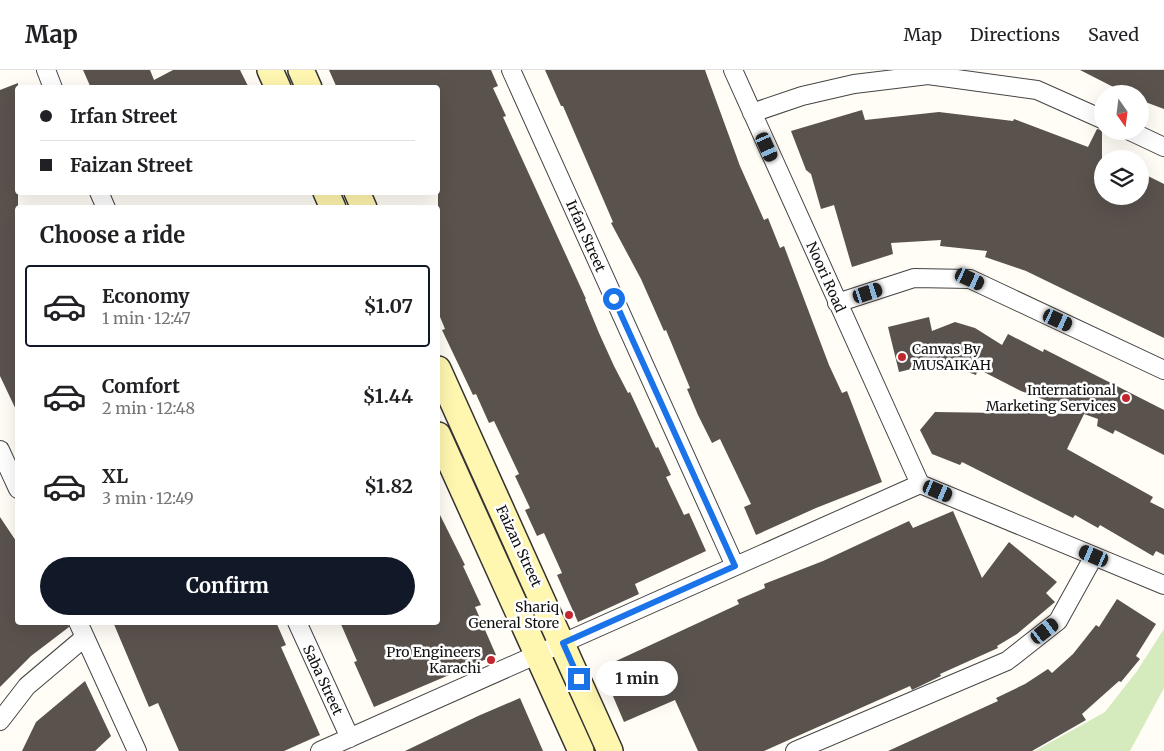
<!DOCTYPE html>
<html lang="en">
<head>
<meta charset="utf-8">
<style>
  body { margin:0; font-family:Merriweather,serif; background:#f2f2f2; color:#202124; height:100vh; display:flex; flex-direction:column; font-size:19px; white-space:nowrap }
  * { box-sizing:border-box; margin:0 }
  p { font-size:16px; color:#757577 }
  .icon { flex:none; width:28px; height:28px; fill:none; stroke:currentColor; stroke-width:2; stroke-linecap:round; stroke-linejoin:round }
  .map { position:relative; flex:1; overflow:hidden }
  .sheet { position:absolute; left:15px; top:135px; width:425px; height:420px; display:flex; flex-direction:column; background:#fff; border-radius:5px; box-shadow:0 5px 20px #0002 }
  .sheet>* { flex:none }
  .guide { position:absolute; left:15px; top:15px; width:425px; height:110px; border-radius:5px; box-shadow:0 5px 20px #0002; display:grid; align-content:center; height:110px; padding:0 25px; background:#fff }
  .needle { width:32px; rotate:166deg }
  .controls { position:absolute; left:1094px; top:15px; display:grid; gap:10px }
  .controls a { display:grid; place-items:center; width:55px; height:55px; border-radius:50%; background:#fff; box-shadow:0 5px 20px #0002; font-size:25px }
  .end { position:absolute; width:22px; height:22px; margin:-11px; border:6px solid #1a73e8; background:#fff; box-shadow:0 0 0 2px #fff }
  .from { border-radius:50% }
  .bubble { position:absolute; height:35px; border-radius:18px; background:#fff; box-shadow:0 5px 20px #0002; font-size:16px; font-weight:700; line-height:35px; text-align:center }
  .car { position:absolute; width:15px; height:30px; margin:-15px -8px; border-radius:6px; box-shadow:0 0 4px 1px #0007; background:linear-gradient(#222 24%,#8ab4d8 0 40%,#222 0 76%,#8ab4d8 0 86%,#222 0) }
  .guide b { display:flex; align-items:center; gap:18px; height:48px; font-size:19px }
  .guide b+b { border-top:1px solid #e0e0e0 }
  .guide i { width:12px; height:12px; background:#202124 }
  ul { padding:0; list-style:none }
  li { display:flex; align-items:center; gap:15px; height:82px; margin:0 10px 8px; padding:0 15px; border:2px solid transparent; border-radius:5px }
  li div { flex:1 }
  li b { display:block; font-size:19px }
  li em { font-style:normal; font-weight:700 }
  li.active { border-color:#111827 }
  li>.icon { width:45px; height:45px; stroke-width:1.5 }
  h2 { padding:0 25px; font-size:22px; line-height:60px }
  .cta { display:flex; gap:10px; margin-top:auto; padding:10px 25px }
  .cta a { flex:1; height:58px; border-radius:30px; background:#111827; color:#fff; font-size:20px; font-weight:700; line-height:58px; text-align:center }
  header { display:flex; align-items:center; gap:30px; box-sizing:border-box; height:70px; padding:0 25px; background:#fff; border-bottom:1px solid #e0e0e0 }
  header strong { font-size:24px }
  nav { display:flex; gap:28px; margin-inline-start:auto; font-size:18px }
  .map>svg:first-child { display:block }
  .grass { fill:#d5ebbd }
  .building { fill:#5a524d }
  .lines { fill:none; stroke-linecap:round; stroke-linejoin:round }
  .street-casing { stroke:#444; stroke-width:20 }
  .secondary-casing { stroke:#333; stroke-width:28 }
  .street { stroke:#fff; stroke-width:18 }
  .secondary { stroke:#fff6b0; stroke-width:25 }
  .route { stroke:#1a73e8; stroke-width:6 }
  .poi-dot { fill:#c4262e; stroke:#fff; stroke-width:2 }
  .labels { text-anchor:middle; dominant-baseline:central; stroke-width:5; stroke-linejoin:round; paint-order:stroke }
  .street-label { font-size:14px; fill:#111; stroke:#fff }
  .poi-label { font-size:14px; fill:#111; stroke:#fff; text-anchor:end }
</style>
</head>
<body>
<header>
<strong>Map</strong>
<nav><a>Map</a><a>Directions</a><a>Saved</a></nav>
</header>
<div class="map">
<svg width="1164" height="681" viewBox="0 0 1164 681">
  <rect width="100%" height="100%" fill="#fffdf5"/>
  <path class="grass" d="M1164,559V618L1130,681H1035L1105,642L1137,601Z"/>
  <path class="building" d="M83,0H150L154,10L173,0H240L249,18H91Z
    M329,0H491L498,16L493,18L506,46L503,47L586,229H585L599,263L614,296L628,323L630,322L656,378L658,377L671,405L666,407L684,445L689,443L706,481L635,514L639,524L578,552L557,505L562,503L544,463L537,466L525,440L530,438L515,406L519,404L494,351L489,353L476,324L473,325L442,260L445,259L438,242V18H428V15L423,18H337Z
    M545,0H705L740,96L764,150L768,148L780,178L784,176L829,295L842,323L847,321L882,412L816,438L756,465L744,437L751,434L720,369L712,373L698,345L687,319L690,318L666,260L664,261L641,209L611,153L613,152L563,36H561Z
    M1080,0H1164V39L1140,30V24H1127Z
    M18,13V344L0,306V20Z
    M862,40L865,50L939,42L1013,51L1014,49L1088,77L1097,59L1102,60V126H1140V102L1164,114V268L1026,201L985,187L987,181L940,176L941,170L891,173L893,184L852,197L834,135L821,139L811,104L806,100L791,61Z
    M929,247L932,261L955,252L975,258L1002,275L1008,264L1043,282L1044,279L1164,340V385L1115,360L1113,364L1097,356L1098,349L1084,344L1067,379L1153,427L1150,432L1164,439V485L1156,481L1153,486L1100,455L1098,458L1075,445L1073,448L962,392L960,395L932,384L920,360L935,342L1082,344L1021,321L978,299L976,305L940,292L899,302L888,257Z
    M438,441L465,495L463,496L481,535L475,537L496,585L374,637L354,592L357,591L340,552H438Z
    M953,441L982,508L1009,472L1057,512L1046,523L1055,532L1017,564L997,576L998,578L940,604L941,606L914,619L912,620L910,616L764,681H698L675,630L624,652L601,598L739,534L737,530L765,518L764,514L823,491L909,451L913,458Z
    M0,447L18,474V552H68L69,557L31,586L0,617Z
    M1117,529L1156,554L1136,586L1140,589L1121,612L1119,611L1082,644L1086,650L1032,681H888L998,631L996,628L1025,614L1048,599L1052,603L1073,584L1096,555L1099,557Z
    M113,552H276L286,575L281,577L320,665L284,681H179L158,633L149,637Z
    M85,611L111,666L95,681H22L36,652Z
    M520,628L543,681H405L478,646Z"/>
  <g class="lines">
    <g class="street-casing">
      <path id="street" d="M46,0L53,18
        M511,0L735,496
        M733,0L920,414
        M752,43L802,26L854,14L928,5L1037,20L1102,49
        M1130,61L1164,77
        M99,122L106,138
        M837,233L914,208L970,209L1164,300
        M0,380L18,419
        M78,552L137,681
        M297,552L350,668
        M0,651L27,616L85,567
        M320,681L920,414L1164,515
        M795,681L1007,591L1058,551L1094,486"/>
    </g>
    <g class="secondary-casing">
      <path id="secondary" d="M270,0L278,18
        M301,0L309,18
        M326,122L333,138
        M357,122L364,138
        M438,299L610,681
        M438,365L581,681"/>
    </g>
    <use href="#street" class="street"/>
    <use href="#secondary" class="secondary"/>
  </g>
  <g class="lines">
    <path class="route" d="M579,609L563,573L735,496L614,229"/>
  </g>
  <g class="poi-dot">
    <circle cx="902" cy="287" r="5"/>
    <circle cx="1126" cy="328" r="5"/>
    <circle cx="569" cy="545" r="5"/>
    <circle cx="491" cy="590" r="5"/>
  </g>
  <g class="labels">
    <g class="street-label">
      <text transform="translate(586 166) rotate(66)">Irfan Street</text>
      <text transform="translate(826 207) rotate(66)">Noori Road</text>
      <text transform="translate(519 476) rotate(65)">Faizan Street</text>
      <text transform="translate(323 610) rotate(65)">Saba Street</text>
    </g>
    <g class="poi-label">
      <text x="912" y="279" text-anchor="start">Canvas By<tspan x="912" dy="16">MUSAIKAH</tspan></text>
      <text x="1116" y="320">International<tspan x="1116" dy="16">Marketing Services</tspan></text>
      <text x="559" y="537">Shariq<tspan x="559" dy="16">General Store</tspan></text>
      <text x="481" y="582">Pro Engineers<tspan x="481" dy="16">Karachi</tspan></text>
    </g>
  </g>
</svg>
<div class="controls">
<a><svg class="needle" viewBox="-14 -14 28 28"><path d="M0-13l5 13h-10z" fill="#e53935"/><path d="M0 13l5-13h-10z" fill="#757577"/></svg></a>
<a><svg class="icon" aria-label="layers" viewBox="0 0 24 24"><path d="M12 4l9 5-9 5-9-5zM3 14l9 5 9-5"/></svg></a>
</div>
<i class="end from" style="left:614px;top:229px"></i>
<i class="end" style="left:579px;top:609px"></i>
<div class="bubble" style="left:596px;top:591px;width:82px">1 min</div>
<i class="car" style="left:767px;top:77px;rotate:156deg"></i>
<i class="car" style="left:970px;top:209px;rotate:115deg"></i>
<i class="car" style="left:868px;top:223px;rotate:72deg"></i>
<i class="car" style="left:1058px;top:250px;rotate:115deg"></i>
<i class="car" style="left:938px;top:421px;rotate:113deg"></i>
<i class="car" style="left:1094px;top:486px;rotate:293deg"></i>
<i class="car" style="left:1045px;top:561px;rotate:52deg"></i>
<div class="guide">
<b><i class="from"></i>Irfan Street</b>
<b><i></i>Faizan Street</b>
</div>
<section class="sheet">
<h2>Choose a ride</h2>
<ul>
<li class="active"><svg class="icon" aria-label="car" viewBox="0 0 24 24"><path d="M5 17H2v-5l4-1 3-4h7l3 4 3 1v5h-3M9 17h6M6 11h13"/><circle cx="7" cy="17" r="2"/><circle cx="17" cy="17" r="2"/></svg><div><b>Economy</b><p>1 min · 12:47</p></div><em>$1.07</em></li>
<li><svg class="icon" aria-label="car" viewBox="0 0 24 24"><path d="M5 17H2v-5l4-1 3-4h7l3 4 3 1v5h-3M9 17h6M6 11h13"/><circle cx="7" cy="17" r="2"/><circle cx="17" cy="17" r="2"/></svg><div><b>Comfort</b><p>2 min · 12:48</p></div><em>$1.44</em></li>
<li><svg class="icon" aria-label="car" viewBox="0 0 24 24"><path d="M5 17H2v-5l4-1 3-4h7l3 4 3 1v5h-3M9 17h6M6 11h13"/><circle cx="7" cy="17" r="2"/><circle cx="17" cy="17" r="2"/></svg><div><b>XL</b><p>3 min · 12:49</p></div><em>$1.82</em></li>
</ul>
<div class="cta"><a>Confirm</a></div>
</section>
</div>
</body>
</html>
